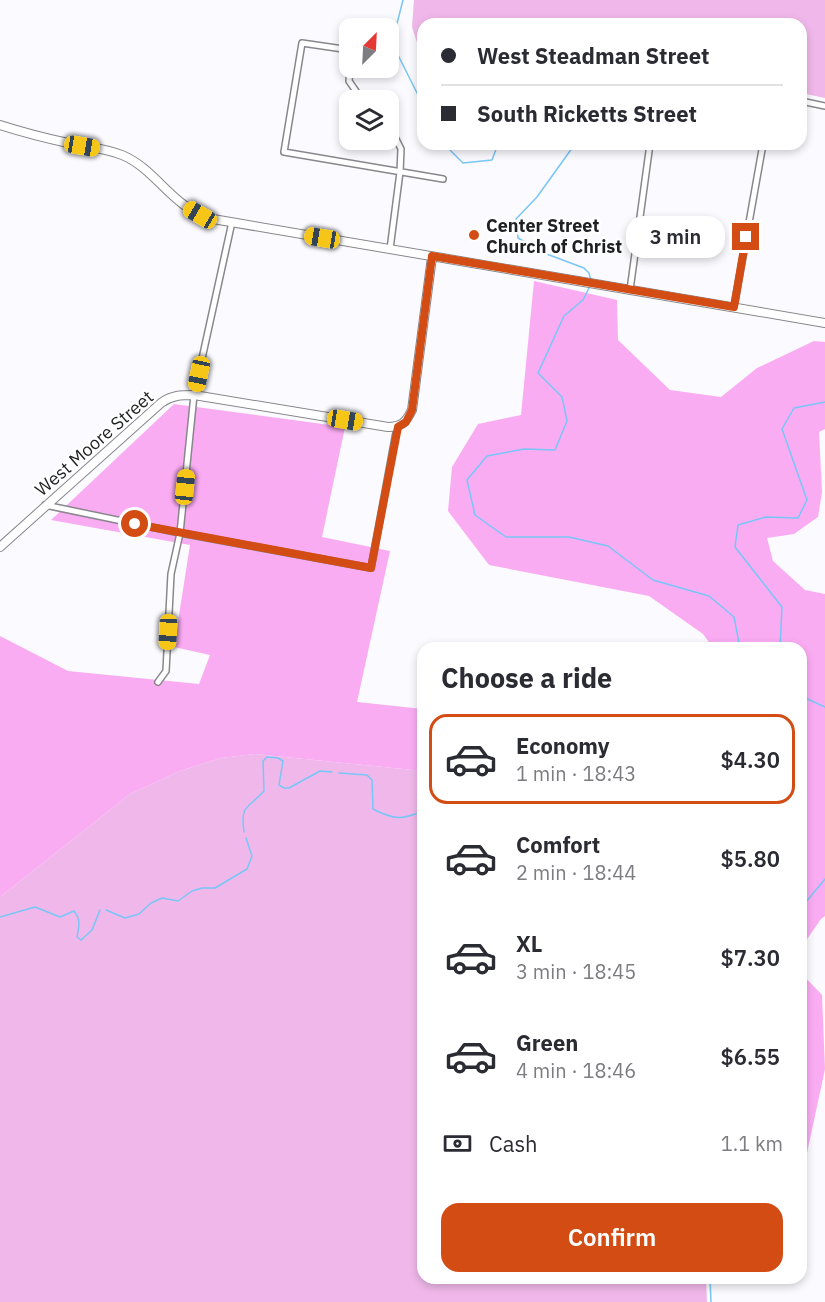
<!DOCTYPE html>
<html lang="en">
<head>
<meta charset="utf-8">
<style>
  body { margin:0; font-family:"IBM Plex Sans",sans-serif; background:#f7f7f7; color:#2b2b33; height:100vh; display:flex; flex-direction:column; font-size:22px; white-space:nowrap }
  * { box-sizing:border-box; margin:0 }
  p { font-size:20px; color:#7c7c81 }
  .icon { flex:none; width:33px; height:33px; fill:none; stroke:currentColor; stroke-width:2; stroke-linecap:round; stroke-linejoin:round }
  .map { position:relative; flex:1; overflow:hidden }
  .drawer { position:absolute; left:417px; top:642px; width:390px; height:642px; display:flex; flex-direction:column; background:#fff; border-radius:18px; box-shadow:0 3px 9px #0003 }
  .drawer>* { flex:none }
  .banner { position:absolute; left:417px; top:18px; width:390px; height:132px; border-radius:18px; box-shadow:0 3px 9px #0003; display:grid; align-content:center; height:132px; padding:0 24px; background:#fff }
  .needle { width:39px; rotate:24deg }
  .tools { position:absolute; left:339px; top:18px; display:grid; gap:12px }
  .tools a { display:grid; place-items:center; width:60px; height:60px; border-radius:12px; background:#fff; box-shadow:0 3px 9px #0003; font-size:30px }
  .end { position:absolute; width:27px; height:27px; margin:-14px; border:8px solid #d24c13; background:#fff; box-shadow:0 0 0 3px #fff }
  .from { border-radius:50% }
  .bubble { position:absolute; height:42px; border-radius:18px; background:#fff; box-shadow:0 3px 9px #0003; font-size:20px; font-weight:600; line-height:42px; text-align:center }
  .car { position:absolute; width:18px; height:36px; margin:-18px -9px; border-radius:8px; box-shadow:0 0 4px 2px #0007; background:linear-gradient(#f5c518 24%,#345 0 40%,#f5c518 0 76%,#345 0 86%,#f5c518 0) }
  .banner b { display:flex; align-items:center; gap:21px; height:57px; font-size:22px }
  .banner b+b { border-top:2px solid #e1e1e2 }
  .banner i { width:15px; height:15px; background:#2b2b33 }
  ul { padding:0; list-style:none }
  li { display:flex; align-items:center; gap:18px; height:90px; margin:0 12px 9px; padding:0 12px; border:3px solid transparent; border-radius:18px }
  li div { flex:1 }
  li b { display:block; font-size:22px }
  li em { font-style:normal; font-weight:600 }
  li.on { border-color:#d24c13 }
  li>.icon { width:54px; height:54px; stroke-width:1.5 }
  h2 { padding:0 24px; font-size:27px; line-height:72px }
  .pay { display:flex; align-items:center; gap:15px; height:66px; padding:0 24px; font-size:22px }
  .pay p { margin-inline-start:auto }
  .cta { display:flex; gap:12px; margin-top:auto; padding:12px 24px }
  .cta a { flex:1; height:69px; border-radius:18px; background:#d24c13; color:#fff; font-size:24px; font-weight:600; line-height:69px; text-align:center }
  .map>svg:first-child { display:block }
  .green { fill:#f0b8ea }
  .forest { fill:#faacf3 }
  .lines { fill:none; stroke-linecap:round; stroke-linejoin:round }
  .stream { stroke:#78c6f6; stroke-width:1.5 }
  .street-casing { stroke:#88888c; stroke-width:8 }
  .secondary-casing { stroke:#88888c; stroke-width:10 }
  .street { stroke:#fff; stroke-width:5 }
  .secondary { stroke:#fff; stroke-width:8 }
  .route { stroke:#d24c13; stroke-width:8 }
  .poi-dot { fill:#d24c13; stroke:#fff; stroke-width:2 }
  .labels { text-anchor:middle; dominant-baseline:central; stroke-width:5; stroke-linejoin:round; paint-order:stroke }
  .poi-label { font-size:18px; font-weight:bold; fill:#1f2021; stroke:#fff; text-anchor:start }
  .street-label { font-size:18px; fill:#1f2021; stroke:#fff }
</style>
</head>
<body>
<div class="map">
<svg width="825" height="1302" viewBox="0 0 825 1302">
  <rect width="100%" height="100%" fill="#fafaff"/>
  <path class="green" d="M414,0H825V98L801,93V24H423V61L412,27Z
    M255,754L423,771V1278H706L707,1302H0V897L130,794L180,771L221,758Z"/>
  <path class="forest" d="M534,281L617,300L618,340L670,390L721,397L757,368L814,341L825,342V429L819,432L822,492L818,517L794,534L767,538L773,561L805,590L825,594V916L821,919L801,948V648H713L703,634L649,596L489,565L448,511L452,467L478,424L521,415Z
    M174,404L345,427L322,537L390,551L357,702L423,709V771L255,754L221,758L180,771L130,794L0,897V636L68,671L199,684L210,655L174,647L190,545L51,520Z
    M801,973L822,995L825,1069L801,1181Z"/>
  <g class="lines">
    <path class="stream" d="M403,0L392,43L423,105
      M444,144L463,163L492,160L498,144
      M575,144L537,197L516,219L518,238L544,253L584,268L589,273L591,281
      M590,286L583,300L564,316L538,373L562,397L567,421L555,450L524,449L487,456L467,480L475,515L506,537H569L608,546L653,580L709,596L734,617L740,648
      M780,648L782,607L735,547L738,525L766,517L798,518L807,500L782,429L794,408L825,402
      M801,696L825,707
      M339,773L367,775L372,780L373,809C394,820 402,820 423,811
      M244,832C240,804 248,809 264,791L263,761L267,757L278,758L283,761L279,785L284,788H289L320,771L332,772
      M801,908L825,879
      M106,910L125,918L139,914L151,903L162,898L178,901L192,891L202,888H215L247,869L252,856L246,838
      M0,917L35,907L60,917L74,911C81,919 79,927 77,937L81,940L92,930L100,910
      M710,1278L711,1302"/>
    <g class="street-casing">
      <path id="street" d="M350,50L302,43L284,152L443,179
        M350,68L349,81L362,100
        M801,101L825,106
        M388,123L401,149L400,172L390,249
        M630,290L650,144
        M734,307L763,144
        M45,505L180,533L371,568L397,427
        M158,682L166,671L171,574L180,533L194,395L232,222"/>
    </g>
    <g class="secondary-casing">
      <path id="secondary" d="M0,125C22,132 45,138 68,143C86,147 105,148 122,155C158,170 171,208 213,219L825,323
        M0,547L161,403C172,395 181,395 194,395L388,427C402,427 406,422 412,410L432,257"/>
    </g>
    <use href="#street" class="street"/>
    <use href="#secondary" class="secondary"/>
  </g>
  <g class="lines">
    <path class="route" d="M135,524L371,568L398,427L406,422L412,410L432,256L734,307L746,237"/>
  </g>
  <circle class="poi-dot" cx="474" cy="235" r="6"/>
  <g class="labels">
    <g class="poi-label">
      <text x="486" y="225">Center Street<tspan x="486" dy="21">Church of Christ</tspan></text>
    </g>
    <g class="street-label">
      <text transform="translate(94 443) rotate(-41)">West Moore Street</text>
    </g>
  </g>
</svg>
<div class="tools">
<a><svg class="needle" viewBox="-14 -14 28 28"><path d="M0-13l5 13h-10z" fill="#e53935"/><path d="M0 13l5-13h-10z" fill="#7c7c81"/></svg></a>
<a><svg class="icon" aria-label="layers" viewBox="0 0 24 24"><path d="M12 4l9 5-9 5-9-5zM3 14l9 5 9-5"/></svg></a>
</div>
<i class="end from" style="left:135px;top:524px"></i>
<i class="end" style="left:746px;top:237px"></i>
<div class="bubble" style="left:626px;top:216px;width:99px">3 min</div>
<i class="car" style="left:82px;top:146px;rotate:99deg"></i>
<i class="car" style="left:200px;top:215px;rotate:300deg"></i>
<i class="car" style="left:322px;top:238px;rotate:280deg"></i>
<i class="car" style="left:199px;top:374px;rotate:192deg"></i>
<i class="car" style="left:345px;top:420px;rotate:99deg"></i>
<i class="car" style="left:185px;top:487px;rotate:6deg"></i>
<i class="car" style="left:168px;top:632px;rotate:183deg"></i>
<div class="banner">
<b><i class="from"></i>West Steadman Street</b>
<b><i></i>South Ricketts Street</b>
</div>
<section class="drawer">
<h2>Choose a ride</h2>
<ul>
<li class="on"><svg class="icon" aria-label="car" viewBox="0 0 24 24"><path d="M5 17H2v-5l4-1 3-4h7l3 4 3 1v5h-3M9 17h6M6 11h13"/><circle cx="7" cy="17" r="2"/><circle cx="17" cy="17" r="2"/></svg><div><b>Economy</b><p>1 min · 18:43</p></div><em>$4.30</em></li>
<li><svg class="icon" aria-label="car" viewBox="0 0 24 24"><path d="M5 17H2v-5l4-1 3-4h7l3 4 3 1v5h-3M9 17h6M6 11h13"/><circle cx="7" cy="17" r="2"/><circle cx="17" cy="17" r="2"/></svg><div><b>Comfort</b><p>2 min · 18:44</p></div><em>$5.80</em></li>
<li><svg class="icon" aria-label="car" viewBox="0 0 24 24"><path d="M5 17H2v-5l4-1 3-4h7l3 4 3 1v5h-3M9 17h6M6 11h13"/><circle cx="7" cy="17" r="2"/><circle cx="17" cy="17" r="2"/></svg><div><b>XL</b><p>3 min · 18:45</p></div><em>$7.30</em></li>
<li><svg class="icon" aria-label="car" viewBox="0 0 24 24"><path d="M5 17H2v-5l4-1 3-4h7l3 4 3 1v5h-3M9 17h6M6 11h13"/><circle cx="7" cy="17" r="2"/><circle cx="17" cy="17" r="2"/></svg><div><b>Green</b><p>4 min · 18:46</p></div><em>$6.55</em></li>
</ul>
<div class="pay"><svg class="icon" aria-label="cash" viewBox="0 0 24 24"><path d="M3 7h18v10H3z"/><circle cx="12" cy="12" r="2"/></svg>Cash<p>1.1 km</p></div>
<div class="cta"><a>Confirm</a></div>
</section>
</div>
</body>
</html>
